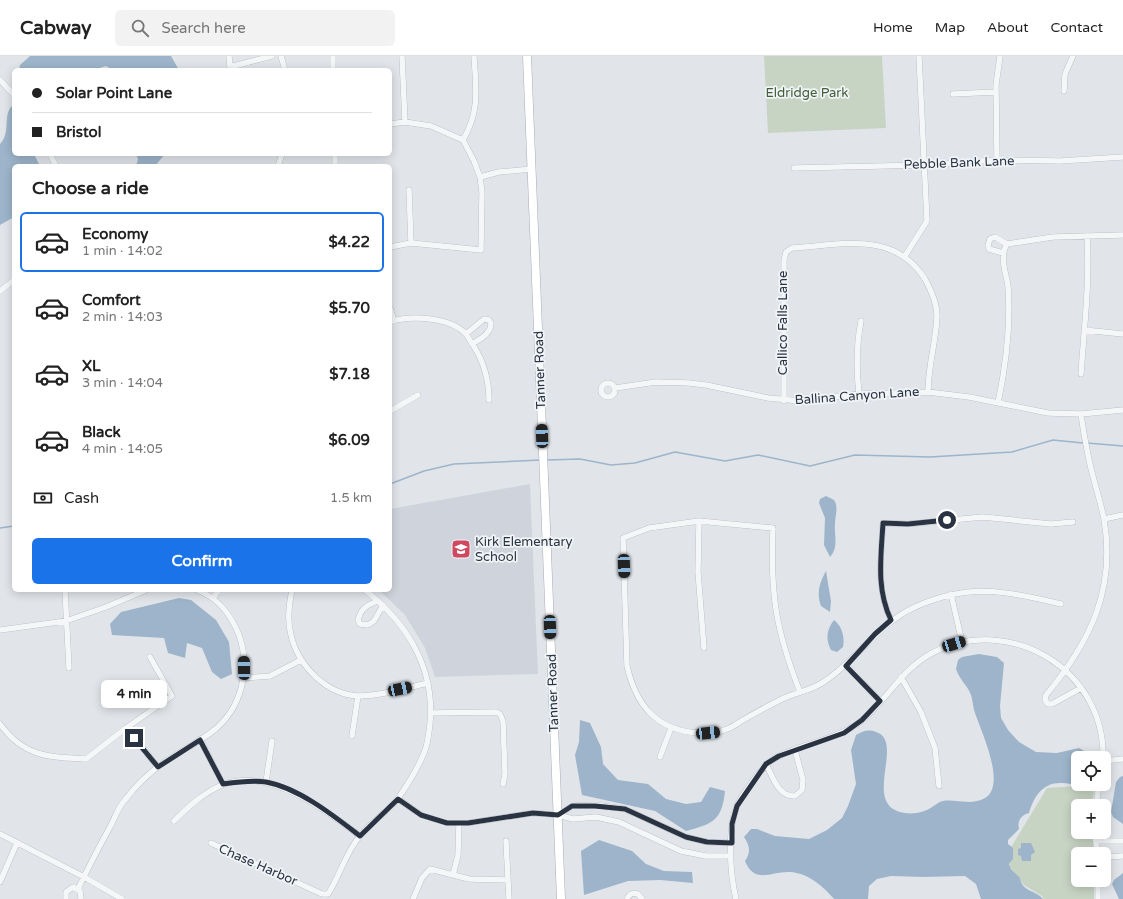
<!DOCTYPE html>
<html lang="en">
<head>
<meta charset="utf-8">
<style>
  body { margin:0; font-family:"Varela Round",sans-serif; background:#f2f2f2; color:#222; height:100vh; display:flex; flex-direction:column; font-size:15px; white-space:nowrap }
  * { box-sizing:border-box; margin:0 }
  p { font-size:13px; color:#767676 }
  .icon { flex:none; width:22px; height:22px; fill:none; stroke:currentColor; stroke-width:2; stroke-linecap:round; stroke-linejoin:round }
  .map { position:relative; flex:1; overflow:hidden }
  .sheet { position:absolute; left:12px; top:108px; width:380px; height:428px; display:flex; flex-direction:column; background:#fff; border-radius:6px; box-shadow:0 2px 10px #0003 }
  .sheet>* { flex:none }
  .hud { position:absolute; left:12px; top:12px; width:380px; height:88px; border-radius:6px; box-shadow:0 2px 10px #0003; display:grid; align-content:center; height:88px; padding:0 20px; background:#fff }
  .controls { position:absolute; left:1071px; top:695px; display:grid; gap:8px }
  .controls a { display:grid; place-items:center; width:40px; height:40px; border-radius:6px; background:#fff; box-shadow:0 2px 10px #0003; font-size:20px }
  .end { position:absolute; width:18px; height:18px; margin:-9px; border:5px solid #2a3342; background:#fff; box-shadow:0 0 0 2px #fff }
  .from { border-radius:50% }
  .bubble { position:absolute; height:28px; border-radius:6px; background:#fff; box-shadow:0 2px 10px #0003; font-size:13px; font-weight:800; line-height:28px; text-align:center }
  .car { position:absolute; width:12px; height:24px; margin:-12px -6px; border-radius:5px; box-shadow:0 0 3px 1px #0007; background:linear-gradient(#222 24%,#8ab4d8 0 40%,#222 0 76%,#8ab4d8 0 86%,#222 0) }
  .hud b { display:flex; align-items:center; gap:14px; height:38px; font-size:15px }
  .hud b+b { border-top:1px solid #e0e0e0 }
  .hud i { width:10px; height:10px; background:#222 }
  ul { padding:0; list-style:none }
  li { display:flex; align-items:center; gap:12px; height:60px; margin:0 8px 6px; padding:0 12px; border:2px solid transparent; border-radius:6px }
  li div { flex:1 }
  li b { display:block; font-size:15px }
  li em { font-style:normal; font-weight:800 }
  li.active { border-color:#1a73e8 }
  li>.icon { width:36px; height:36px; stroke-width:1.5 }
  h2 { padding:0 20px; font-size:18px; line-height:48px }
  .pay { display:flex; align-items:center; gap:10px; height:44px; padding:0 20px; font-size:15px }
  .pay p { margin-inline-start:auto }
  .cta { display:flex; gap:8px; margin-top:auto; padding:8px 20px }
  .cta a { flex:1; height:46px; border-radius:6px; background:#1a73e8; color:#fff; font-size:16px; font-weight:800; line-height:46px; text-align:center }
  header { display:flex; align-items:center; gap:24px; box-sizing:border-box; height:56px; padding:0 20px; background:#fff; border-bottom:1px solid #e0e0e0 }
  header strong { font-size:19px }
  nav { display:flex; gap:22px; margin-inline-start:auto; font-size:14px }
  .search { width:280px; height:36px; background:#f2f2f2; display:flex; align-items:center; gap:10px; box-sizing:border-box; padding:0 14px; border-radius:6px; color:#767676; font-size:15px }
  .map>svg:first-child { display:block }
  .built { fill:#cfd4dc }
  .green { fill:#c7d4c3 }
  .water { fill:#9db4ca }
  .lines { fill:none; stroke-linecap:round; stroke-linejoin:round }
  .stream { stroke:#9db4ca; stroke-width:1.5 }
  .street-casing { stroke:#a6acb4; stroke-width:6 }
  .secondary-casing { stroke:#a6acb4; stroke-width:9 }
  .street { stroke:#f4f6f8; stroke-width:5.5 }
  .secondary { stroke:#fff; stroke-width:8 }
  .route { stroke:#2a3342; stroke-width:5 }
  .labels { text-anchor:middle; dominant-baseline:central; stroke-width:3.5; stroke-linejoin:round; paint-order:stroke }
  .park-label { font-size:13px; fill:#3f5d37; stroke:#f1f4f7 }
  .street-label { font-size:13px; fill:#2a3342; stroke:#f1f4f7 }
  .poi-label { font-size:13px; fill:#2a3342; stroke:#f1f4f7; text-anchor:start }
</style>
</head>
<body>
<header>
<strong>Cabway</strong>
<div class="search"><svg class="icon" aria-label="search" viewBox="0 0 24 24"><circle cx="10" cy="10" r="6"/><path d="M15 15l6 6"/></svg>Search here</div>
<nav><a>Home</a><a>Map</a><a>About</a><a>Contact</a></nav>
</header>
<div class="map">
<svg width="1123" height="843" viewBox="0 0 1123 843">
  <rect width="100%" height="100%" fill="#e1e5ea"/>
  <path class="built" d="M530,428L538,618L435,621L425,592L405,559L379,534H390V453Z"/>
  <path class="green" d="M764,0H882L886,72L768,77Z
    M1094,729L1092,750H1078V776H1092L1094,798H1078V824H1094V843H1044L1042,840L1024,829L1010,811V793L1047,732Z"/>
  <path class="water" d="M30,0H171L179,14H113L106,10L93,14H19L20,9Z
    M14,48V98H34L40,110H14V161L0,169V88C12,76 1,58 14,48Z
    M136,98H165L155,110H136L138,103Z
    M826,440L834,444C839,452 835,459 835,468C834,480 839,491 830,501L824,489L825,462L819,447L820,443Z
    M826,515L831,545L830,556L821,550C816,537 820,526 826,515Z
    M179,542L191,544L216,564L229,586L232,618L221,623L212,616L202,592L187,587L185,602L168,597L164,582L112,579L110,568L121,556Z
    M834,564C842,570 845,581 843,591L837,596L831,594C825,583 827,573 834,564Z
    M979,598L997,601L1004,607L1000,650L1001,662L1008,674L1019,686L1036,696L1057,697L1079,692L1086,696L1090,702H1078V728H1081C1074,730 1069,727 1062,727C1043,726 1034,740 1029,757C1021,759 1017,765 1019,773L1008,784V788L1013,792V803L1009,808L1011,813L1020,822C1022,836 1036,834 1043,843H981L976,828L965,820L923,821L891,820L877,823L869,830L868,843H834C823,830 808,817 790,816C771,815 755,829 745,805C751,796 750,790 744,781L751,773H757L775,780L809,783L827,774L842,762L848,750L856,728L851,694L856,679C863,675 868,673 876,676C905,685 863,746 900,756C910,759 924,757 932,751C936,749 938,746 943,745C956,743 971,750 985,742C1007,729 981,675 975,657C973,652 973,645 971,639C968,630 959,623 956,613L958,604L962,601Z
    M580,664L590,667L601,691L603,708L618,724L648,728L666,743L686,748L701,746L710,731L725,735C722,765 712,768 686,775L655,755L582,739L575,699L579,686Z
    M1123,720V768L1113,761L1111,756L1116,726L1120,721Z
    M599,784L632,795L646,808L664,815L692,816L693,827L660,824L628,825L584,839L581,795Z
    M1021,787H1031L1035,796L1031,799V805H1022L1021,800L1018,799V793L1021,792Z
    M1123,817V843H1119L1112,828L1114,824Z"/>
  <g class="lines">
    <path class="stream" d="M1087,387L1123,390
      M547,404L580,403L611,409L635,407L675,396L725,405L758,399L810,410L855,399L930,401L1012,396L1053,384L1083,387
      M390,428L424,415L454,408L541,404
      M0,472L14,470"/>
    <g class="street-casing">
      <path id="street" d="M229,0L230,11L272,0
        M281,0L285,14
        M333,0V14
        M402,0L405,66
        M0,24L14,39
        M1064,35L1065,18L1073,0
        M953,38L996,36
        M390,68L405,66L431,70L463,84L474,105L480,121L482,136L481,194L411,187L390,191
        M463,84C480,55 476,33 474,0
        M50,98L56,110
        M997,104L996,29L1000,0
        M278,110L282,98
        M335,110V98
        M794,112L925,109L997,104L1060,105L1123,101
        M480,121L499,116L532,113
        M409,134L411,187
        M1003,197L989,193L988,189L990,183L995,181L1007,188
        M905,200L927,165L919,0
        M0,235L14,224
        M390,252L394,265
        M390,266C411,259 450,261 466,278C469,281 470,286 473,289C484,306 489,323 489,344
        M1084,274L1123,278
        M466,278L484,263L489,264L491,267C491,278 480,283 472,288
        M1081,318C1084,272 1090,227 1087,180
        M601 334a7 7 0 1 1 14 0a7 7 0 1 1-14 0Z
        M615,332L656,326L689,327L706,329L768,342L801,345L859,338L928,336L969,341L1048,357L1081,358L1123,354
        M859,338C856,312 856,291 861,265
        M784,345V204L786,196L792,192C841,189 894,174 925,223C931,234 937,247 937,260C936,286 928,310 928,336
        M998,347C1006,309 1011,269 1008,230C1006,217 999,200 1007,188L1053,181L1123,179
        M390,355L418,339
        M1104,463L1123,459
        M699,465L698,516L704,592
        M65,534L69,612
        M292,534C289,548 287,565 291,579C298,610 327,639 359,640C382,640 406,632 428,627
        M951,538L962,586
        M213,542L219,534
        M378,545C367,549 361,552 358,564L360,568L368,569L374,565L383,549
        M891,564C876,533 881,501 883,467L908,468L983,461L1051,468L1073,466
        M0,574L66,565L106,551L146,534
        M846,609L880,645
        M901,621L921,656L935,692L939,730
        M244,622L270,620L301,604
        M1081,632L1052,648H1048L1045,644L1046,639C1090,586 1116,534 1104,463C1100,443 1093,423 1089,404C1086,389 1083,373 1081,358
        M800,636C776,575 770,538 773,472L699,465L649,472L623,482L627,610C636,649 656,674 698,677C708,677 718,677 727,673C733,671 738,667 743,664C755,657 768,650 780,644C795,636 812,635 825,625C857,604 877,569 913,552C967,527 1005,534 1061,548
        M431,657L496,656L500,658L503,665L505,718L503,728
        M0,668C24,701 48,701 86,703L126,672L172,640L150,601
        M126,672L158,711
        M352,680L358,640
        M200,683L223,728
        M660,701L671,672
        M1104,705L1123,703
        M766,708C773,721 778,741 795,740L802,734L803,724L795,694
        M266,726L272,685
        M398,743L421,759L447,767H468L533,757L558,759L573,763L596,761L619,766L681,795L706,800H731
        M1096,750L1099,728
        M558,759L572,750L595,749L625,753L686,781L707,786L732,787
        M174,765C188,751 203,737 222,729C268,710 326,754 360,780
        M1095,776L1097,798
        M0,778L84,821L122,843
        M506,785L509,843
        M1097,785H1123
        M211,787L322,838H328C340,820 345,797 360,780C371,766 388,756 399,741C408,728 418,712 424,697C428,688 429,676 430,667C435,612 407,567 365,534
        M1104,801L1123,800
        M453,819L458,799L459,767
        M0,826L17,787
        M78,833C88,812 99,791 110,771C115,762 118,751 125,744C134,732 147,719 159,710C177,697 196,688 213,675C242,652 251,613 239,579C231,559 217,541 197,534
        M66,843V836L73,831L80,835L81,843
        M413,843L422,822L430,813L469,823L508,824
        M627,843C629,838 633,836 638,838L642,843
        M736,843C730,818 727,774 737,750C741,740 749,731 755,722C763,713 768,705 779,700C805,687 834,684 857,668C885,648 900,614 932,597C1009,557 1105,613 1103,702
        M1098,843V824"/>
    </g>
    <g class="secondary-casing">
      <path id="secondary" d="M527,0L561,843"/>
    </g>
    <use href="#street" class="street"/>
    <use href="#secondary" class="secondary"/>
  </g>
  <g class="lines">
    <path class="route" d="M134,682L158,711L200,684L223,728C237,726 252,724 266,726C299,732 334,760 360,780L398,743L421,759L447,767H468L533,757L558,759L572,750H595L625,753L686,781L707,786L732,787V768L737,750L766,708L779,700L844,677L862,664L880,645L846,610L875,578L891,564C876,533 881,501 883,467L908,468L947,464"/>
  </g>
  <defs>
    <g id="school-square" transform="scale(1)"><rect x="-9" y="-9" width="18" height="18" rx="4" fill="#ce485f" stroke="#f1f4f7"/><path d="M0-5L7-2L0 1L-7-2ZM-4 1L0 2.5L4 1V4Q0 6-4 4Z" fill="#fff"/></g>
  </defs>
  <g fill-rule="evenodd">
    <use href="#school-square" x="461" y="493"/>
  </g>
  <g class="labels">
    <g class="park-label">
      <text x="807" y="37">Eldridge Park</text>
    </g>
    <g class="street-label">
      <text transform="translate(959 107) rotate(-2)">Pebble Bank Lane</text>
      <text transform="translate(783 267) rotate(-90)">Callico Falls Lane</text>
      <text transform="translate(540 314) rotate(-92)">Tanner Road</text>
      <text transform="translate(857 340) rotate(-4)">Ballina Canyon Lane</text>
      <text transform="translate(553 637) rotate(-92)">Tanner Road</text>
      <text transform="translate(258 809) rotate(24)">Chase Harbor</text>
    </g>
    <g class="poi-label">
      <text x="475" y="486">Kirk Elementary<tspan x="475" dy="15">School</tspan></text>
    </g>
  </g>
</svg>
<div class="controls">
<a><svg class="icon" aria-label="locate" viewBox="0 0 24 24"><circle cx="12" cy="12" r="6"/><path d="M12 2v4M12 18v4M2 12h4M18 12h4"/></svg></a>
<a>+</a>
<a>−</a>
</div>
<i class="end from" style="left:947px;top:464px"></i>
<i class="end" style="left:134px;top:682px"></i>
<div class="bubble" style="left:101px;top:624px;width:66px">4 min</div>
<i class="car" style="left:542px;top:380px;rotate:358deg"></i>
<i class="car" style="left:624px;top:510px;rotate:178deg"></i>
<i class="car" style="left:550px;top:571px;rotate:178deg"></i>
<i class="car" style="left:954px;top:588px;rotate:73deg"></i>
<i class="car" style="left:244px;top:612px;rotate:359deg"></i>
<i class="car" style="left:400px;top:633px;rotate:78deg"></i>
<i class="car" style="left:708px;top:677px;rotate:84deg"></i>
<div class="hud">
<b><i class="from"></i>Solar Point Lane</b>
<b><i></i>Bristol</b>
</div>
<section class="sheet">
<h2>Choose a ride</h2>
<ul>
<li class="active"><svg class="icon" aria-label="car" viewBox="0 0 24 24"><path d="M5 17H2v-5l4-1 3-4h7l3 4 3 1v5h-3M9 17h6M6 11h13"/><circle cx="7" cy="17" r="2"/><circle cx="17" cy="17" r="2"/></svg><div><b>Economy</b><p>1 min · 14:02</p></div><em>$4.22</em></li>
<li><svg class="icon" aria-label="car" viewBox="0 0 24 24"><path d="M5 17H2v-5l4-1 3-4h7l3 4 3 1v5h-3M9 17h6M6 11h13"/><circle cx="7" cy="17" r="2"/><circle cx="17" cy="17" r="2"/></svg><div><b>Comfort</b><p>2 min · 14:03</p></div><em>$5.70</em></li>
<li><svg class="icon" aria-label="car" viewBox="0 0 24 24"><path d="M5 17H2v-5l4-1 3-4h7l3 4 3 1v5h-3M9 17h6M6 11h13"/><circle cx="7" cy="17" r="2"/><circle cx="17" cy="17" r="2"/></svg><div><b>XL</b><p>3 min · 14:04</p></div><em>$7.18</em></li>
<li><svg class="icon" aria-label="car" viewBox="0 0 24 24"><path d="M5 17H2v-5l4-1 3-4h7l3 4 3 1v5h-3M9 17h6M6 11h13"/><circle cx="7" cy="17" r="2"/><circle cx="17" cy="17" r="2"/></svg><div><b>Black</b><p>4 min · 14:05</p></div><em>$6.09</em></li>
</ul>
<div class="pay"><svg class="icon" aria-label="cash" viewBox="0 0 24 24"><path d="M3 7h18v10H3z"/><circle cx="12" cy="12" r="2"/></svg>Cash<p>1.5 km</p></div>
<div class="cta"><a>Confirm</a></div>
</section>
</div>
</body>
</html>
